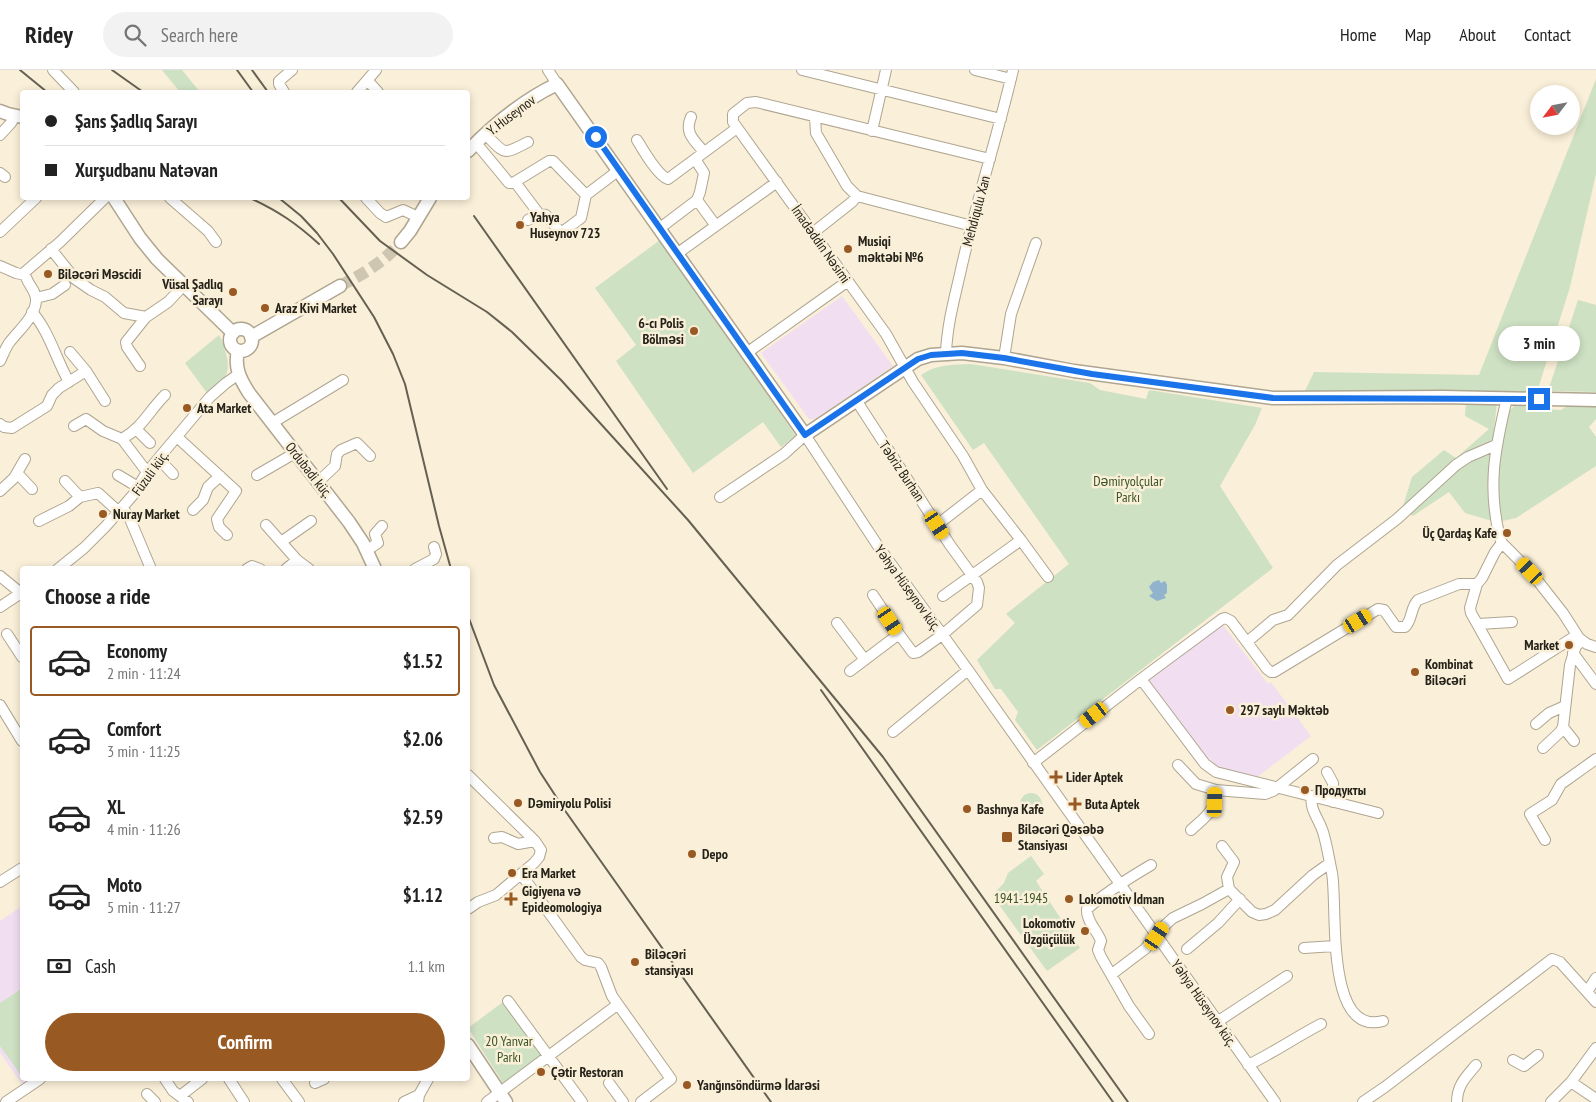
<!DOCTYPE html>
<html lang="en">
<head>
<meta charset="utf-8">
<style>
  body { margin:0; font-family:"PT Sans Narrow",sans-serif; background:#f2f2f2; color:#222; height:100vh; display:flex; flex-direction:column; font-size:19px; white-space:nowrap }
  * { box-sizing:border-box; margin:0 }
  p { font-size:16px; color:#767676 }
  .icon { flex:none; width:28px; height:28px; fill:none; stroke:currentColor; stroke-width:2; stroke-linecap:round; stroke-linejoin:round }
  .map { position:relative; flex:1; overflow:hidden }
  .drawer { position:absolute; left:20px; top:496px; width:450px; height:515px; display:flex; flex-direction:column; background:#fff; border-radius:5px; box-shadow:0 2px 8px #0003 }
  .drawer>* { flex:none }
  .banner { position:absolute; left:20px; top:20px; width:450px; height:110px; border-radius:5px; box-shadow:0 2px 8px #0003; display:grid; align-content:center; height:110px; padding:0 25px; background:#fff }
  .needle { width:32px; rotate:238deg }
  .fabs { position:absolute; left:1530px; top:15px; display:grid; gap:10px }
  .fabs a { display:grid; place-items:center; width:50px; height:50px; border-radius:50%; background:#fff; box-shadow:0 2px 8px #0003; font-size:25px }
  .end { position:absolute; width:22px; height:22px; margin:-11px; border:6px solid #1a73e8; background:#fff; box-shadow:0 0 0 2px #fff }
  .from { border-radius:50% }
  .bubble { position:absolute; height:35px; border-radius:18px; background:#fff; box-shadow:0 2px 8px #0003; font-size:16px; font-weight:700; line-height:35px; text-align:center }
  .car { position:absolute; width:15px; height:30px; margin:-15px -8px; border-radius:6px; box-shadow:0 0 4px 1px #0007; background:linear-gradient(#f5c518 24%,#345 0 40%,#f5c518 0 76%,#345 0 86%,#f5c518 0) }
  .banner b { display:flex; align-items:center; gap:18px; height:48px; font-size:19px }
  .banner b+b { border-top:1px solid #e0e0e0 }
  .banner i { width:12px; height:12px; background:#222 }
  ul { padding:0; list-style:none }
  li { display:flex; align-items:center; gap:15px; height:70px; margin:0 10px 8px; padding:0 15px; border:2px solid transparent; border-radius:5px }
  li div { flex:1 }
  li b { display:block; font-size:19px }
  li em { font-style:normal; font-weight:700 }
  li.active { border-color:#995923 }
  li>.icon { width:45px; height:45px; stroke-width:1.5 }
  h2 { padding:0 25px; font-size:22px; line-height:60px }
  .pay { display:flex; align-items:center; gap:12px; height:55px; padding:0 25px; font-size:19px }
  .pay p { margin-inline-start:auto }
  .button { display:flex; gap:10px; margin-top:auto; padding:10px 25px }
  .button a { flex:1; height:58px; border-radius:30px; background:#995923; color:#fff; font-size:20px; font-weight:700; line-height:58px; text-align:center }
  header { display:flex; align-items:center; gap:30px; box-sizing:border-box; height:70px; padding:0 25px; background:#fff; border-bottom:1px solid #e0e0e0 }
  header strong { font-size:24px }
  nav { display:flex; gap:28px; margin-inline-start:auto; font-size:18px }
  .search { width:350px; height:45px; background:#f2f2f2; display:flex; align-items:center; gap:12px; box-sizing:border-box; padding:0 18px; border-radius:28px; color:#767676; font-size:19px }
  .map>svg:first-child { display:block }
  .education { fill:#f1dff1 }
  .green { fill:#cee1c3 }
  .water { fill:#91b3cd }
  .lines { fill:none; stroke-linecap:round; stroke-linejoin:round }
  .major-tunnel { stroke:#cfc6b2; stroke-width:12; stroke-dasharray:12 6; stroke-linecap:butt }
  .minor-casing { stroke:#afa590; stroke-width:12 }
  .major-casing { stroke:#afa590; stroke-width:15 }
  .minor { stroke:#fff; stroke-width:10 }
  .major { stroke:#fff; stroke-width:12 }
  .rail { stroke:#656052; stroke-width:2 }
  .route { stroke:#1a73e8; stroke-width:6 }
  .poi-dot { fill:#995923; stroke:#faefd8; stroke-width:2 }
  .labels { text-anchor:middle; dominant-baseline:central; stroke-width:5; stroke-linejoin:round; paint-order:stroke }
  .street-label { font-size:14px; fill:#252219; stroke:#faefd8 }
  .poi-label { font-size:14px; font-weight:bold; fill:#252219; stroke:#faefd8; text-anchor:start }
  .park-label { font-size:14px; fill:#365423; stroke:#faefd8 }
</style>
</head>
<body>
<header>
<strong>Ridey</strong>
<div class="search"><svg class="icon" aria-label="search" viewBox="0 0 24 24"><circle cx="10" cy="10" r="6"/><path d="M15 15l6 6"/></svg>Search here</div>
<nav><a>Home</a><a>Map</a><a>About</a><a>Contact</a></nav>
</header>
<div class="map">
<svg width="1596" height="1032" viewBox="0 0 1596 1032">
  <rect width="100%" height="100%" fill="#faefd8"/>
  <path class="education" d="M842,226L893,296L815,349H809L761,283Z
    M1223,555L1268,614L1271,612L1311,666L1256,708L1219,698L1208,688L1204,689L1147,610Z
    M22,836V1009H30L22,1014L0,983V851Z"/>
  <path class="green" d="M162,0H182L200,22H180Z
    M1596,9V104L1570,217L1537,322L1305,321L1314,302L1479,305Z
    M660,170L796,366L781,377L763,352L693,403L616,291L636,275L595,218Z
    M1578,230L1596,235V322L1548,321Z
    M219,265C223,272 225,279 227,288C231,308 221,310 207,323L185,293Z
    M971,294L1090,313L1100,320L1146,329L1149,320L1262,338L1255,355L1220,416L1273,498L1037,680L1015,650L1018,642L1001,619H995L977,590L1015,553L1006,544L1069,494L984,373L973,380L921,305C936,294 953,295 971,294Z
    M1466,331L1497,332L1488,416L1492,451L1465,443L1449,422L1413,446L1407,442L1403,436L1412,407L1444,380L1456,388L1489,359L1465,346Z
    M1536,335L1542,339L1561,340L1567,336H1596V349L1589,357L1596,367V396L1516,448L1502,451L1498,420L1500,380L1509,341L1514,336Z
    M1020 734a11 11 0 1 1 22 0a11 11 0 1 1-22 0Z
    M1031,786L1044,804L1036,811L1080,878L1047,901L992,825L1004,813L1008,803Z
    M21,919L22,921V1003L20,1004L0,976V933Z
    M503,932L542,985L503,1013L468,958Z"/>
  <path class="water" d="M1159,510L1161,513L1165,511L1167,515V523L1164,525L1166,528L1157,531L1149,526L1153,523L1149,517L1153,512Z"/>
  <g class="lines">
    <path class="major-tunnel" d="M340,216C363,204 384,192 401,172"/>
    <g class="minor-casing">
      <path id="minor" d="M53,0L74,22
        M548,0L557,14
        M802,0L1001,49
        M975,0L1011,9
        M368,11L378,22
        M284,22L279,14V11L292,0
        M357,22L376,0
        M691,47C684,63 694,70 704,82
        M815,47L816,63L847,116L857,126L972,156
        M872,61L886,0
        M485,64C506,84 501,86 528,72
        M0,65L11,53L15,46
        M637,70C643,80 658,106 668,109L737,58
        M476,73L509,113H513L549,91H553L586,125L619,100
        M0,103L5,107
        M515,112L539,144
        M170,128L208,161L216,172
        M366,128L380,143L386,147L403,140L418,147
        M697,130L716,156
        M528,150L539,144L546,145L561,163L581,148L586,125
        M660,158L697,130L700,122L704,103L695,89
        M0,162L36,128
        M814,162L852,132L857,126
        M51,179L75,209L91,220L105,227L124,243L146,247
        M678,183L777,112
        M0,196L16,203L25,205
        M36,228L52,224L65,215
        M32,242C49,261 56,289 69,312
        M70,282L86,301L105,331
        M748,282L848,211
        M946,283C947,256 954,230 960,204C975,135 997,68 1013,0
        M1004,288L1011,244L1036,173
        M0,291C3,285 5,279 9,273C18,261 35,247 36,231C37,220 25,213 25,202L60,172L105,128
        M140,296L127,277L126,272L146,247L168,232L184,215
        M1507,328C1495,378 1487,417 1500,468L1502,473L1530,501L1563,543L1579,568L1587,574L1596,577
        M272,353L343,310
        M0,354L4,357L12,358L47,336L52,325L59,318L86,301
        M74,356L86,349L103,361L122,369C144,356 148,342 165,325
        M137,360L150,373
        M177,367L236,421L217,449L219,457L227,465
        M122,369L147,402
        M159,389L173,404
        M17,403L32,419
        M118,405L138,417
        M257,405L295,383
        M65,411L80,427
        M318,412L335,396L337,384L341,380L357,373L370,386
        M0,421L14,408L25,389
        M720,427L784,384L805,365L878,476L968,600L1275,1032
        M123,438L130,449L151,499
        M193,440L203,430L208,417L220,406
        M39,451L69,436L80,427L98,423L119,442
        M266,455L297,490L309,499
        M937,455L982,420
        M1021,470L1048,507
        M281,472L311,451
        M367,480L378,473L375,464L382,456
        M58,499L84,478L106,456L133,425L147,402L210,327L226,313L239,304
        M247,499L252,496L260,499
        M286,499L297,490
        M415,499L434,489L436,484L434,477
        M0,506L22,524
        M1477,514L1470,538L1471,543L1508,609L1577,565
        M873,525L899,564
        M943,526L1021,470L982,420L963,386L913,312L886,264L733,52V44L747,33L756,32L990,89
        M0,537L21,523
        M837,553L865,590
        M1478,554L1512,552
        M7,564L22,587
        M1247,572L1273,550L1288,545L1337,495L1397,449L1456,395L1468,387L1496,375
        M1573,583L1596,614
        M850,601L899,564L913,583L918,582L942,565L977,535L979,518L977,512L950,475L856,330
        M1141,609L1205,694L1216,702L1378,743
        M0,635L22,671
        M1536,654L1549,643L1565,636
        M1563,657L1574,671
        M893,662L968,600
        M1543,678L1560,662L1563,657L1570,595L1576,576L1582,571
        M1033,693L1141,609L1222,549L1225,548L1231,551L1267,599L1271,602H1274L1378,539L1384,540L1396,557H1405C1413,549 1410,538 1418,530L1459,514H1477L1482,508L1495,482L1502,473
        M1178,695L1196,714L1216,720L1265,724L1273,721L1313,689
        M1327,702L1333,713V732
        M468,705L535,771L541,780L539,787L534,793L496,825L478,832L468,839
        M1312,726C1309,739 1319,749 1323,762C1327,775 1329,789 1332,803C1338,835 1324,967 1383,951
        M1191,760C1206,746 1215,742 1216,720
        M494,768L502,767L518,774L535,771
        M1545,770L1530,744L1552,730L1561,714L1596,689
        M1222,776L1234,792L1227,807L1229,819
        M521,804L581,887L585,890L598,893L601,897L612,926L671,1009L641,1032
        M0,812L22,798
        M1304,878L1335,876
        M1187,879L1218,853L1240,829
        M1112,904L1145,879L1164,856L1173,848L1202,834L1229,819L1252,842L1259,845L1266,844L1275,840L1313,805L1330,793
        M1587,922L1596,908
        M508,931L582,1032
        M1217,952L1287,906
        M1149,964L1129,936L1101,887L1098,880L1101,871C1097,860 1086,851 1087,839C1106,822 1129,808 1151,795
        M1513,990L1524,996L1538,985
        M1248,995C1273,983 1296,967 1321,954
        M165,1009L173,1021L188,1032
        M229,1009L244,1032
        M282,1009L299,1032
        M1571,1012L1596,1029
        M315,1013L324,1009
        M609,1013L623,1032
        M147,1024L155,1032
        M180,1026L202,1009
        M6,1032L40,1009
        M404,1032L419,1025
        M418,1032L419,1025L428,1009
        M487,1032L617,935
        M1363,1032L1385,1017L1552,889L1560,892L1596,932
        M1457,1032C1457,1015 1466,1007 1476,995
        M1551,1032L1571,1012L1596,978"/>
    </g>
    <g class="major-casing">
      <path id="major" d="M0,41L8,44L22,47
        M468,81C494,54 524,30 557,14L805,365L918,289L931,285L962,283L1004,288L1074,301L1273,328L1443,327L1596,330
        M114,128L140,168L157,189L233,263
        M401,172L410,161L430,128
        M230 270a11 11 0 1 1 22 0a11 11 0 1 1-22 0Z
        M251,267L340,216
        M238,281C234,297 240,309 249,323L349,452L363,473L375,499
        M468,975L506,1032"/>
    </g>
    <use href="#minor" class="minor"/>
    <use href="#major" class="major"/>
    <path class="rail" d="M20,0L47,22
      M112,0L143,22
      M237,0L253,22
      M252,0L268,22
      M250,128C278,141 296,153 319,174
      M279,128L301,146L317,163L333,184L374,247L393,284L405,314L439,456L451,499
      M339,128L380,171L427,205L487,242L512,262L561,310L688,450L883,687L1128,1032
      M474,146L667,419
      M468,546L494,615L540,702L566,742L771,1032
      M821,620L1113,1032"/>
  </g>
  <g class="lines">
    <path class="route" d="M596,67L805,365L918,289L931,285L962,283L1004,288L1092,304L1273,328L1539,329"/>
  </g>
  <g class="poi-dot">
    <circle cx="520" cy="155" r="5"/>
    <circle cx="848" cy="179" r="5"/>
    <circle cx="48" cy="204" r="5"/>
    <circle cx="233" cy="222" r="5"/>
    <circle cx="265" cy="238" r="5"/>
    <circle cx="694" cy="261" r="5"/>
    <circle cx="187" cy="338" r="5"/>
    <circle cx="103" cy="444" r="5"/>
    <circle cx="1507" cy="463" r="5"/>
    <circle cx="1569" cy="575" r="5"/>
    <circle cx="1415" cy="602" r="5"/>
    <circle cx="1230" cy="640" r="5"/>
    <path d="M1053.5 699.5h5v5h5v5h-5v5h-5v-5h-5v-5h5z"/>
    <circle cx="1305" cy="720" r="5"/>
    <circle cx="518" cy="733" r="5"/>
    <path d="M1072.5 726.5h5v5h5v5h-5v5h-5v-5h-5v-5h5z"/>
    <circle cx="967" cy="739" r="5"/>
    <rect x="1001" y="761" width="12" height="12" rx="2.5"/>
    <circle cx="692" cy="784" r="5"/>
    <circle cx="512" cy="803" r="5"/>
    <path d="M508.5 821.5h5v5h5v5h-5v5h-5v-5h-5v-5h5z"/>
    <circle cx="1069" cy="829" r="5"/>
    <circle cx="1085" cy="861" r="5"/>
    <circle cx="635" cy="892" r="5"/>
    <circle cx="541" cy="1002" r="5"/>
    <circle cx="687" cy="1015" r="5"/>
  </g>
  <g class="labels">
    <g class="street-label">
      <text transform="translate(511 45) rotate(-37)">Y. Huseynov</text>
      <text transform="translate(976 141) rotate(-75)">Mehdiqulu Xan</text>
      <text transform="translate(821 174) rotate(55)">İmadəddin Nəsimi</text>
      <text transform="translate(309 400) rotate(52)">Ordubadi küç.</text>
      <text transform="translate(902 401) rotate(56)">Təbriz Burhan</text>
      <text transform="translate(150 403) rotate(-54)">Füzuli küç.</text>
      <text transform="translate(908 518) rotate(54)">Yəhya Hüseynov küç.</text>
      <text transform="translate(1204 933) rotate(55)">Yəhya Hüseynov küç.</text>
    </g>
    <g class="poi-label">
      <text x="530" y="147">Yahya<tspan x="530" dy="16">Huseynov 723</tspan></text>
      <text x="858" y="171">Musiqi<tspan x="858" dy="16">məktəbi №6</tspan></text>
      <text x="58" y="204">Biləcəri Məscidi</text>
      <text x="223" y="214" text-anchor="end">Vüsal Şadlıq<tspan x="223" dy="16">Sarayı</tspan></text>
      <text x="275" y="238">Araz Kivi Market</text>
      <text x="684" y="253" text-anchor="end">6-cı Polis<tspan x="684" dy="16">Bölməsi</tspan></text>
      <text x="197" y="338">Ata Market</text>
      <text x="113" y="444">Nuray Market</text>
      <text x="1497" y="463" text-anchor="end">Üç Qardaş Kafe</text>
      <text x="1559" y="575" text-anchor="end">Market</text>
      <text x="1425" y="594">Kombinat<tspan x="1425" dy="16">Biləcəri</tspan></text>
      <text x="1240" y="640">297 saylı Məktəb</text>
      <text x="1066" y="707">Lider Aptek</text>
      <text x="1315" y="720">Продукты</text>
      <text x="528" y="733">Dəmiryolu Polisi</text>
      <text x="1085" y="734">Buta Aptek</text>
      <text x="977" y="739">Bashnya Kafe</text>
      <text x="1018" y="759">Biləcəri Qəsəbə<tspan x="1018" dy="16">Stansiyası</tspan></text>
      <text x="702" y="784">Depo</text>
      <text x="522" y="803">Era Market</text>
      <text x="522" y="821">Gigiyena və<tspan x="522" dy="16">Epideomologiya</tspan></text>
      <text x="1079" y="829">Lokomotiv İdman</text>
      <text x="1075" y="853" text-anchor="end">Lokomotiv<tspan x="1075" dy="16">Üzgüçülük</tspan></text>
      <text x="645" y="884">Biləcəri<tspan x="645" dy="16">stansiyası</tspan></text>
      <text x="551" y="1002">Çətir Restoran</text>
      <text x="697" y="1015">Yanğınsöndürmə İdarəsi</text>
    </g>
    <g class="park-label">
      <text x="1128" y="411">Dəmiryolçular<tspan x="1128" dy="16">Parkı</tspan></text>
      <text x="1021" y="828">1941-1945</text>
      <text x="509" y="971">20 Yanvar<tspan x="509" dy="16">Parkı</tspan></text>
    </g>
  </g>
</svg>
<div class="fabs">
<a><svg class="needle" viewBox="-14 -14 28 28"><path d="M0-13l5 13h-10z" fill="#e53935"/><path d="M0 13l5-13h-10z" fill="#767676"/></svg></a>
</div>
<i class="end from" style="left:596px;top:67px"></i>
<i class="end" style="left:1539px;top:329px"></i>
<div class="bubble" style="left:1498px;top:256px;width:82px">3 min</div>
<i class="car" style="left:937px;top:455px;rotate:147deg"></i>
<i class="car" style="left:1530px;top:501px;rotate:317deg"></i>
<i class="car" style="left:890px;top:551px;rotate:146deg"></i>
<i class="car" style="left:1358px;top:551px;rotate:59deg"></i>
<i class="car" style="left:1094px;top:645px;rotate:232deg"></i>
<i class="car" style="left:1215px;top:732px;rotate:2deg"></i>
<i class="car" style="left:1157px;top:866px;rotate:34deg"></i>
<div class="banner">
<b><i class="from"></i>Şans Şadlıq Sarayı</b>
<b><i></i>Xurşudbanu Natəvan</b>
</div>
<section class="drawer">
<h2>Choose a ride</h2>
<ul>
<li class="active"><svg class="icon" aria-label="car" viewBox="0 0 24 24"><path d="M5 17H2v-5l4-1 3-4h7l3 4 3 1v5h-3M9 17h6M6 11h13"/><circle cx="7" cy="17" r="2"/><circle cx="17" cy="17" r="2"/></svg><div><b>Economy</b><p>2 min · 11:24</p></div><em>$1.52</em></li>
<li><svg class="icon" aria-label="car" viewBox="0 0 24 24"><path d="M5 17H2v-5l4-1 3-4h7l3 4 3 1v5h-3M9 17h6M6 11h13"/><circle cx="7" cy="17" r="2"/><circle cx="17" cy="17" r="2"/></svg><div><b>Comfort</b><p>3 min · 11:25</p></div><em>$2.06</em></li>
<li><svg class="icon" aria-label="car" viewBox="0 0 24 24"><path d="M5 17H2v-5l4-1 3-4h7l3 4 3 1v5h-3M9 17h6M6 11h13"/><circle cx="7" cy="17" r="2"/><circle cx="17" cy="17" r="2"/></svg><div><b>XL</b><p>4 min · 11:26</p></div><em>$2.59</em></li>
<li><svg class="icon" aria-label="car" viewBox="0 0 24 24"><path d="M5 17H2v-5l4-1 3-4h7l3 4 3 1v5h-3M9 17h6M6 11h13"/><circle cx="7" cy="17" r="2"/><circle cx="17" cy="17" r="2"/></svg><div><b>Moto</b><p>5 min · 11:27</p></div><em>$1.12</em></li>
</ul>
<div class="pay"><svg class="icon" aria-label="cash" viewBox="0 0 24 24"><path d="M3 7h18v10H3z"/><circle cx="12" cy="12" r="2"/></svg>Cash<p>1.1 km</p></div>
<div class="button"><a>Confirm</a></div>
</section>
</div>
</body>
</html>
